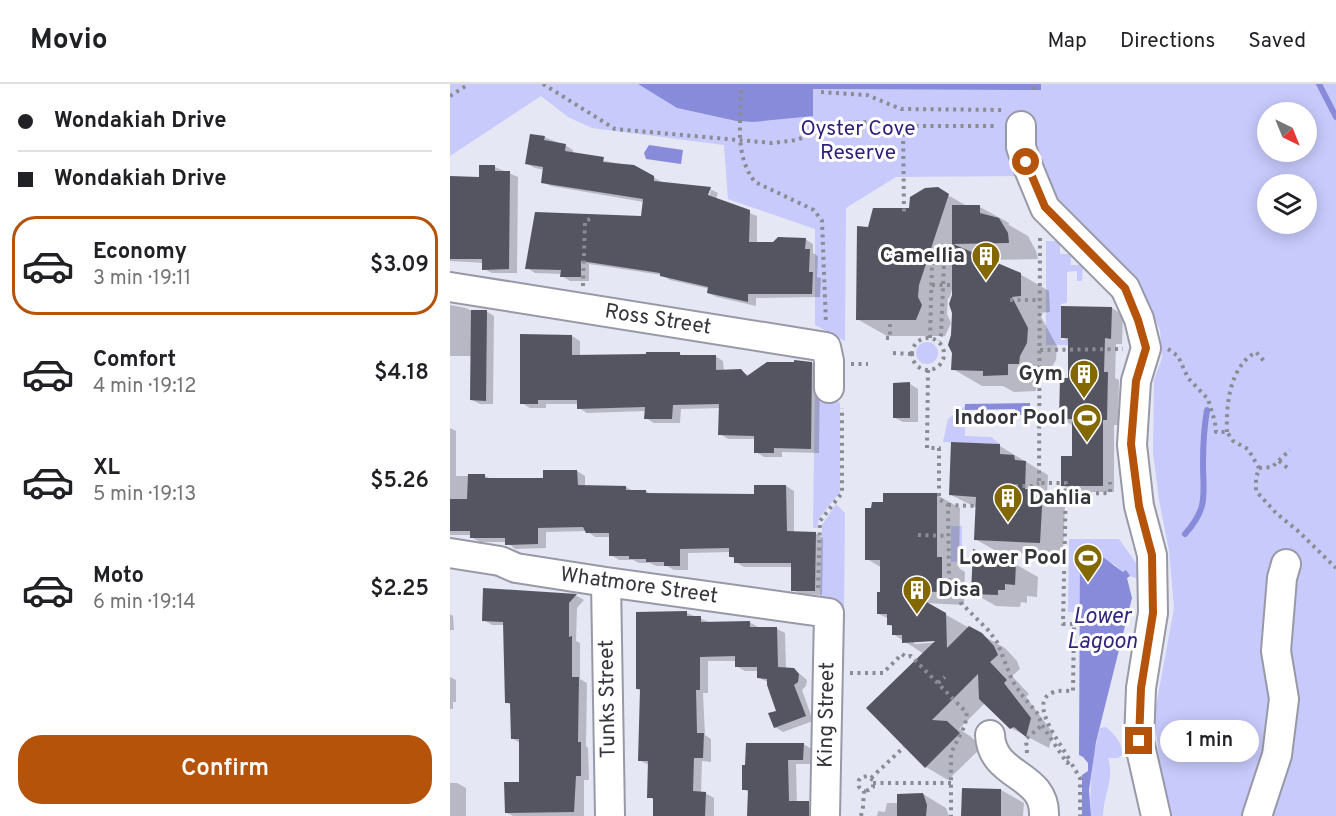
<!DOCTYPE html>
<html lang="en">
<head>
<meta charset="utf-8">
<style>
  body { margin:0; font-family:Overpass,sans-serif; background:#f6f6f6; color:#202124; height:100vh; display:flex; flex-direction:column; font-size:22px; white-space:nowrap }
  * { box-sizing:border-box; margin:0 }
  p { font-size:20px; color:#757577 }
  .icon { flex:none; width:33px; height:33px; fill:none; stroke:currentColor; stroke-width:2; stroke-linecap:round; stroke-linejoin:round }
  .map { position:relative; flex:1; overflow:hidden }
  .sheet { display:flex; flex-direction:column; background:#fff; width:450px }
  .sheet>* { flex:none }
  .hud { display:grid; align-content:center; height:132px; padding:0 18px; background:#fff }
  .needle { width:39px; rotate:137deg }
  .tools { position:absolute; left:807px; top:18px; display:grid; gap:12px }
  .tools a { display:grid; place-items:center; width:60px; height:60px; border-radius:50%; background:#fff; box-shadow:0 3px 15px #0003; font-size:30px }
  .end { position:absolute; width:27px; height:27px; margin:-14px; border:8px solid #b45309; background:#fff; box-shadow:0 0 0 3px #fff }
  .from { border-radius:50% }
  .bubble { position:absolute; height:42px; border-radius:21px; background:#fff; box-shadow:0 3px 15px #0003; font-size:20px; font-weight:600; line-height:42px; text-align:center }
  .hud b { display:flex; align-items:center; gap:21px; height:57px; font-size:22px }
  .hud b+b { border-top:2px solid #e0e0e0 }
  .hud i { width:15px; height:15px; background:#202124 }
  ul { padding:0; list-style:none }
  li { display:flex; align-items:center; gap:18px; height:99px; margin:0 12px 9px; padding:0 6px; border:3px solid transparent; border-radius:24px }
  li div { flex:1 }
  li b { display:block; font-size:22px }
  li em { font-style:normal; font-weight:600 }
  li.on { border-color:#b45309 }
  li>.icon { width:54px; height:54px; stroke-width:1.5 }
  .cta { display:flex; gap:12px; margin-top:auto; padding:12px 18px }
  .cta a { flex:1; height:69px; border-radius:24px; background:#b45309; color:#fff; font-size:24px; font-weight:600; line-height:69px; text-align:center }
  header { display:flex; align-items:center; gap:36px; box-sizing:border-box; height:84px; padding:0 30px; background:#fff; border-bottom:2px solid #e0e0e0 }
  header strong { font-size:28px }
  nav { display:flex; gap:33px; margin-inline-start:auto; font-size:21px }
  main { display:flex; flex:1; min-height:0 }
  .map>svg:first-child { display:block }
  .green { fill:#c7cafb; fill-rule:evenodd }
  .water { fill:#888bda }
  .shadow { fill:#0003; fill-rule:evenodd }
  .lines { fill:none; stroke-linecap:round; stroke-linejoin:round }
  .stream { stroke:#888bda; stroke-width:6 }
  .building { fill:#545560 }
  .minor-casing { stroke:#9899a6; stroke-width:32 }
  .path { stroke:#8a8c94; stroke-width:4; stroke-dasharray:3 4.5; stroke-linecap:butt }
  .minor { stroke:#fff; stroke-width:28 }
  .route { stroke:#b45309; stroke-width:8 }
  .labels { text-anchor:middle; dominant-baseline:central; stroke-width:6; stroke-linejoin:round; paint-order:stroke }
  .park-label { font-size:21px; fill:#2d1e7a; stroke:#fff }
  .poi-label { font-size:21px; font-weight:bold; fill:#35363b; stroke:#fff; text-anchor:end }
  .street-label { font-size:21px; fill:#35363b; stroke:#fff }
  .water-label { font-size:22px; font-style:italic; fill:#312580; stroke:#fff }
</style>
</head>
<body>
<header>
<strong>Movio</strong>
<nav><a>Map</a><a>Directions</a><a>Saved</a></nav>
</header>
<main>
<section class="sheet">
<div class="hud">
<b><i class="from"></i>Wondakiah Drive</b>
<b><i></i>Wondakiah Drive</b>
</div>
<ul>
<li class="on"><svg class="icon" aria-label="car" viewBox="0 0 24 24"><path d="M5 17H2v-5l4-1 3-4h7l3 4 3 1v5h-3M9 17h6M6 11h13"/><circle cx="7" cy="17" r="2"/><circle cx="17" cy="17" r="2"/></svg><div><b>Economy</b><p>3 min · 19:11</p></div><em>$3.09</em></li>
<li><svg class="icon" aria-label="car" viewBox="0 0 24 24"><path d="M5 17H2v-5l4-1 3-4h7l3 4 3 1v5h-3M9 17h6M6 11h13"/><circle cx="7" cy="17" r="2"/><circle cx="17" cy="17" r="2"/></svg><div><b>Comfort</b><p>4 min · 19:12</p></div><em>$4.18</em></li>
<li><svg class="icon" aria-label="car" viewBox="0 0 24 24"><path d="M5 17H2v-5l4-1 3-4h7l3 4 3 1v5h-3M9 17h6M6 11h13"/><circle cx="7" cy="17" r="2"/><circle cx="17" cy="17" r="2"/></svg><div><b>XL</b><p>5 min · 19:13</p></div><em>$5.26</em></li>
<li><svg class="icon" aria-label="car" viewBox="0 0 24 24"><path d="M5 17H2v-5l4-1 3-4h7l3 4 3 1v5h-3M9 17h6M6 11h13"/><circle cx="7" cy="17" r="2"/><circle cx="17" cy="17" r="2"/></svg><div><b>Moto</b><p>6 min · 19:14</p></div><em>$2.25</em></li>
</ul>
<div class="cta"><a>Confirm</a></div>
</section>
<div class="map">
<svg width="886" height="732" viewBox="0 0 886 732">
  <rect width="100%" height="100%" fill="#e5e7f4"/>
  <path class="green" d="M0,0H188L227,24L286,37L303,38L362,5L591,6V0H886V732H717L704,633L724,524L719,467L709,416L703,369L704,296L712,274L710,246L692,206L679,189L612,125L591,82L589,71L560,75L573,92L446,93L396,124L395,257L365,241V145L278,115L274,61L142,44L118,33L91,12L0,72ZM818,28H856V68H818ZM818,100H856V140H818Z
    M596,157H610V170H621V181H633L632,197H627V187L617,188V219L611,220V256H647V261H596Z
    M466 269a11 11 0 1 1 22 0a11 11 0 1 1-22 0Z
    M365,298L377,311L390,319V408L369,434L367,444H363Z
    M515,322V352L541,353L550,360L493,358L498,335Z
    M386,420L395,429L394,529L382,518L370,513L372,441Z
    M501,442H512V477L501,478Z
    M619,455H669L691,486L688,495L680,492L676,487L673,488L664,480L630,471V528H618Z
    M656,643C664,650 673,659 672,671L668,674H658C665,695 653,712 653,732H641C639,702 642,673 650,644Z"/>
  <path class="water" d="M188,0H591V6L363,5V32L303,38L286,37L227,24Z
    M199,61L233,66L231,80L196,75L194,69Z
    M580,319V331H566L565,325L515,326V320Z
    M630,471L654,474L673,488L676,486L680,492L677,494L682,514L646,658L639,706L641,732H632V691L638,687V679L633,673L629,671Z"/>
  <path class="shadow" d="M94,53L115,61L123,66V70L184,83L212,98L260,105L268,109L266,115L307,132V159L324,160L355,155L363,160V169L368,172L367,193L371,194L370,213L306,214V222L267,213L258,209L260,205L220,196L212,191L139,180V197H120L112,192V190L85,189L77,184L192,133L194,118L101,102L92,98L95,86L85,84L77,80ZM258,106H261L257,118Z
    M45,83L68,93L67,189H42L34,185V179L0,177V94L30,95Z
    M487,105L517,122L530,123L559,139V141L578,152L586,167L588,175L536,176L570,190L599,207L600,228L589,229L607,262L606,276L598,289V296H586V307L564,308L553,302H532L503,285V203L499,215L498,213L497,230L501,239L495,252H437L407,235L419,145L461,126Z
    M0,221L16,224L22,227H36L44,232L43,320H30L22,316V272H0Z
    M662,224L673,231L672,260H666L665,294L669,296L668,341H664V408H624L613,401L623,374L622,341L611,334L619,295L620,258L612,253Z
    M122,252L130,257V272L230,270L234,273L265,272L273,277L274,287H290L300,292L362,279L370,284L369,369L332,368V373H314L306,368V355H278L270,350V324L231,325L230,339H204L196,334V327L137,329L129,324V320H96V324H80L72,319Z
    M460,300L468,305V338H453L445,334Z
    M0,344L6,347V392H35L41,395L94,396L127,387L135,392V403H176L183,407H196L202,411L306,412L336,402L344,407V449H365L373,454L372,511L351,510L342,506L343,483H294L286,478V475L281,473V468L238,469V486H224L217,482H206L200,479H189L183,476H169L161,471V453H145L137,447L96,448V464L65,465L57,458H30L21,453V451H0Z
    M550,362L598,391L597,411L615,421L613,472L548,468L525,455L527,424L501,411Z
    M487,411L510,424L509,484L515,488L514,521L475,519L555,564L567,577L570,585L562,592L579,610L576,613L603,649L599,664L561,644L535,619L509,645L520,652L532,663L498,696L476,683L474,570L443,550V543L439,541V535L429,530L432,510V484L417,475ZM492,555L493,558L464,560V557Z
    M565,480L588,493L587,513L577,512V519L571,518L570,523L546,522L523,509Z
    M35,506L127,512L134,516L127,524L126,557L130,559V595L137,599L136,662L138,664L139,696H134V732H63L57,729L71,699L70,659L62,654V622L56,618L54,541H42L34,536Z
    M237,529L259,538H299L308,543L327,545L335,549L336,585H344L357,596L356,602L352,606L363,637L333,648L325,643L328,628L318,598L308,593V587H295L286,582V577H258V609H253L255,651L261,655V678L252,677L251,709H255L264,714V732H205V716L199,713V681L189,676L191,607L187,605Z
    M0,530L3,532L4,546H0Z
    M0,593L6,596V618H3V625H0Z
    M353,660L362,665L361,680H346L347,719H355L363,724V732H299V708L293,705Z
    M0,699H7L16,704V732H0Z
    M551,706L574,719L573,732H513Z
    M473,710L496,724L499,732H427L428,727L435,728L437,719H448Z"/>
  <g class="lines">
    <path class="stream" d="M869,0L886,33
      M735,450C759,423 753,411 753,379C753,361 754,344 757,326"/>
  </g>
  <path class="building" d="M80,50L95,52L94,56L116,60L115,67L154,73L153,78L184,81L204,92V97L261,103L258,111L300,126L299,158H323L328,153L356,154L355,165H360L359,188H363L362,210H298V218L257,209L258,203L210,192V189L131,177V193H110L111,186L75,185L85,128L191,132L193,115L91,99L93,83L75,80Z
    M29,81H45V87H60L59,185L32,186V175H0V92L29,93Z
    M488,103L499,110L469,201L468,213L472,221L466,236H406L407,142L418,143L423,124H459L460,113L475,104Z
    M502,121H530V129L549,134L558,149L559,159L503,160L571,189V212L562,213L578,244L577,259L570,272L569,280H558V291L533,292V287L501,286L502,269L498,261L501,251L502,229L499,220L502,211Z
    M611,222L662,223L661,255L655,254L654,288H658L657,336H653V402H611V372H622V335H609L610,294H618V254H611Z
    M21,226H37L36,317L20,316Z
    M70,250L122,251V271L196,270V268H230V271H266V286L291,285L297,292L317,278H344V276L362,278L361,365L324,364V369H304V352L268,351L269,320L223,321L222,335H194L195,323L127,325V316H88V320H70Z
    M460,298V334H443V299Z
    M501,358L550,360V370L564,371L565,376L576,377L575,405L593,406L590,459L524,456L526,413L499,411Z
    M93,386H127L128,401L176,402V406H196V409L304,410V401H336L337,447L366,448L365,507H341V479H284V473H279V464L230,465V482H214V478H196V475H179V472H159V449H136L133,443L88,444V460L55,461V454H20V447H0V415H17L18,390H35V394H93Z
    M433,409H487V473H492V508L457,507L496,529L497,564L519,542L532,549L544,562L548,571L540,578L557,596L554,599L581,634L576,653L564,643L560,645L529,615L528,590L482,636L497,637L510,649L475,684L416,624L485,557L452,559V551H442V541H437V530H427V508H430V476H415V424H421L422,418H433Z
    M523,465L566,479L565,501L555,500V506H548V511L521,510Z
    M33,504L127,510L119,519V553L122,552V593H129L128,658H131V692H126L124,728L55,729L54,698H69V655H61L60,619H55L53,538L32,537Z
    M237,527V532H251V538L300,537V543H327L328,583L344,584L349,590L348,598L344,601L356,632L324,644L318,629L326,627L317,601V595L307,594V583H285V572L250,573V606H246L247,649H254L253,674H244L243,707L256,708L255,732H203V714H197L198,677H188L190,605H186V528Z
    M296,659H354L353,676H338L339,717H359V732H297L298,706H292V681H295Z
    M512,704L551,705V732H511Z
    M473,709L477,721L476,732H447V710Z"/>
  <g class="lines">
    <g class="minor-casing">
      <path id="minor" d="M571,42V63L576,78L595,124L675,204L689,235L696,264L686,297L682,361L689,422L702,471L703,529L691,604L689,657L706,732
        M0,203L376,263L379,277V304
        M0,469L50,477L66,484L156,498L379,529L375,732
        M156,498L160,732
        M540,651C542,694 596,689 594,732
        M807,732L827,671L834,615L826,567L832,494L836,480"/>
    </g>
    <path class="path" d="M93,0L165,45L322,59L347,56L387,39L425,38L453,42H548
      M291,6C291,38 284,71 305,98L364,126L372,137L376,240
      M584,6V0
      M371,8L417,11L451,25L555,26
      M0,12L19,0
      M453,42L454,128
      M590,154L589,399H616L613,540H624L623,607C617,607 610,606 604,608C575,617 613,662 620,677
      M487,179V168
      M482,201H501
      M133,202L135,137L143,134
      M560,216H590
      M462 270a16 16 0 1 1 32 0a16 16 0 1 1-32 0Z
      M436,254H440V236
      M480,254L482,179H494L491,251L489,257
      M718,265L728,272L738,294L758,315L765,338L766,348H777L783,357L798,365L809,384L806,394V407L826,429L848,447L886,484
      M590,266L673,265
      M443,269L462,270
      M401,280H418
      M478,286L477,364H489V415L498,421L499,497H504L506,508L511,519L538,546L547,558L562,596L571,610L588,630L592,641L617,679L620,677L630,694V732
      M777,348C776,322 779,283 806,268L814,277
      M829,377L840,386
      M809,384L822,383L840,366
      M565,402H582L589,399
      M616,410L660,409V398
      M498,421L525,422
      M468,451L498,452
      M368,504L370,437L392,409V324
      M400,589H433L452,570L456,573L461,572L517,629L515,641L501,669V732
      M488,599L495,593
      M577,669L576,655L592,641
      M421,694L454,663
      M423,699H501
      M411,732L413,723L414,707C408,705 407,699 410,694L417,692L423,696V703L419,706L414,707"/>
    <use href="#minor" class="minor"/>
  </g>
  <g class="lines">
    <path class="route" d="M576,78L595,123L675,204L688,236L696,264L686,297L681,360L689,422L702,471L703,529L691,604L689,657"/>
  </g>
  <defs>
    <g id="building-pin" transform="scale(1.5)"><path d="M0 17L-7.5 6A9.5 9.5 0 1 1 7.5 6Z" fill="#836800" stroke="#fff"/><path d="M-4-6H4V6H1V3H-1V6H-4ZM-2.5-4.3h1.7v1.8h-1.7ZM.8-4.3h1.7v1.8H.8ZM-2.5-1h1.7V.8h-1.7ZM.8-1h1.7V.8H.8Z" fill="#fff"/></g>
    <g id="stadium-pin" transform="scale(1.5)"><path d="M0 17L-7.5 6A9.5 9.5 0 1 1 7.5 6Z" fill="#836800" stroke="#fff"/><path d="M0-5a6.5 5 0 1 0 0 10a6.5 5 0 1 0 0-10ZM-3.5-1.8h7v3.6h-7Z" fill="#fff"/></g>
  </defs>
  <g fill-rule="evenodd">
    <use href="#building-pin" x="536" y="172"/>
    <use href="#building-pin" x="634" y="290"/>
    <use href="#stadium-pin" x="637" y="334"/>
    <use href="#building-pin" x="558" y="414"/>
    <use href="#stadium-pin" x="638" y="474"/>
    <use href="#building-pin" x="467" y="506"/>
  </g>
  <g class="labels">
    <g class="park-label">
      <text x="408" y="45">Oyster Cove<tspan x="408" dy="24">Reserve</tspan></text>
    </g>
    <g class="poi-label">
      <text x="515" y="172">Camellia</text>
      <text x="613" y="290">Gym</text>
      <text x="616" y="334">Indoor Pool</text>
      <text x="579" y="414" text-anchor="start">Dahlia</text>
      <text x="617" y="474">Lower Pool</text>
      <text x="488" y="506" text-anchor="start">Disa</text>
    </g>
    <g class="street-label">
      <text transform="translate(208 236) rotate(9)">Ross Street</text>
      <text transform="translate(189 502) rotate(8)">Whatmore Street</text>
      <text transform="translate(158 615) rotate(-91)">Tunks Street</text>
      <text transform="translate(377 631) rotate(-89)">King Street</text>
    </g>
    <g class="water-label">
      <text x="652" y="533">Lower<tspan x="652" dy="25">Lagoon</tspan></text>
    </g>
  </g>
</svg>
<div class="tools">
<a><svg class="needle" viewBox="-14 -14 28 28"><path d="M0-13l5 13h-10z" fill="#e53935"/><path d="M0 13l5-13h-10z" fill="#757577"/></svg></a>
<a><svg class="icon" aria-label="layers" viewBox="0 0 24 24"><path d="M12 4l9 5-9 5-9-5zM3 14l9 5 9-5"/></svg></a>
</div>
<i class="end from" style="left:576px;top:78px"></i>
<i class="end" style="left:689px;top:657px"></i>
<div class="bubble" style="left:710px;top:636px;width:99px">1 min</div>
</div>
</main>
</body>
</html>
